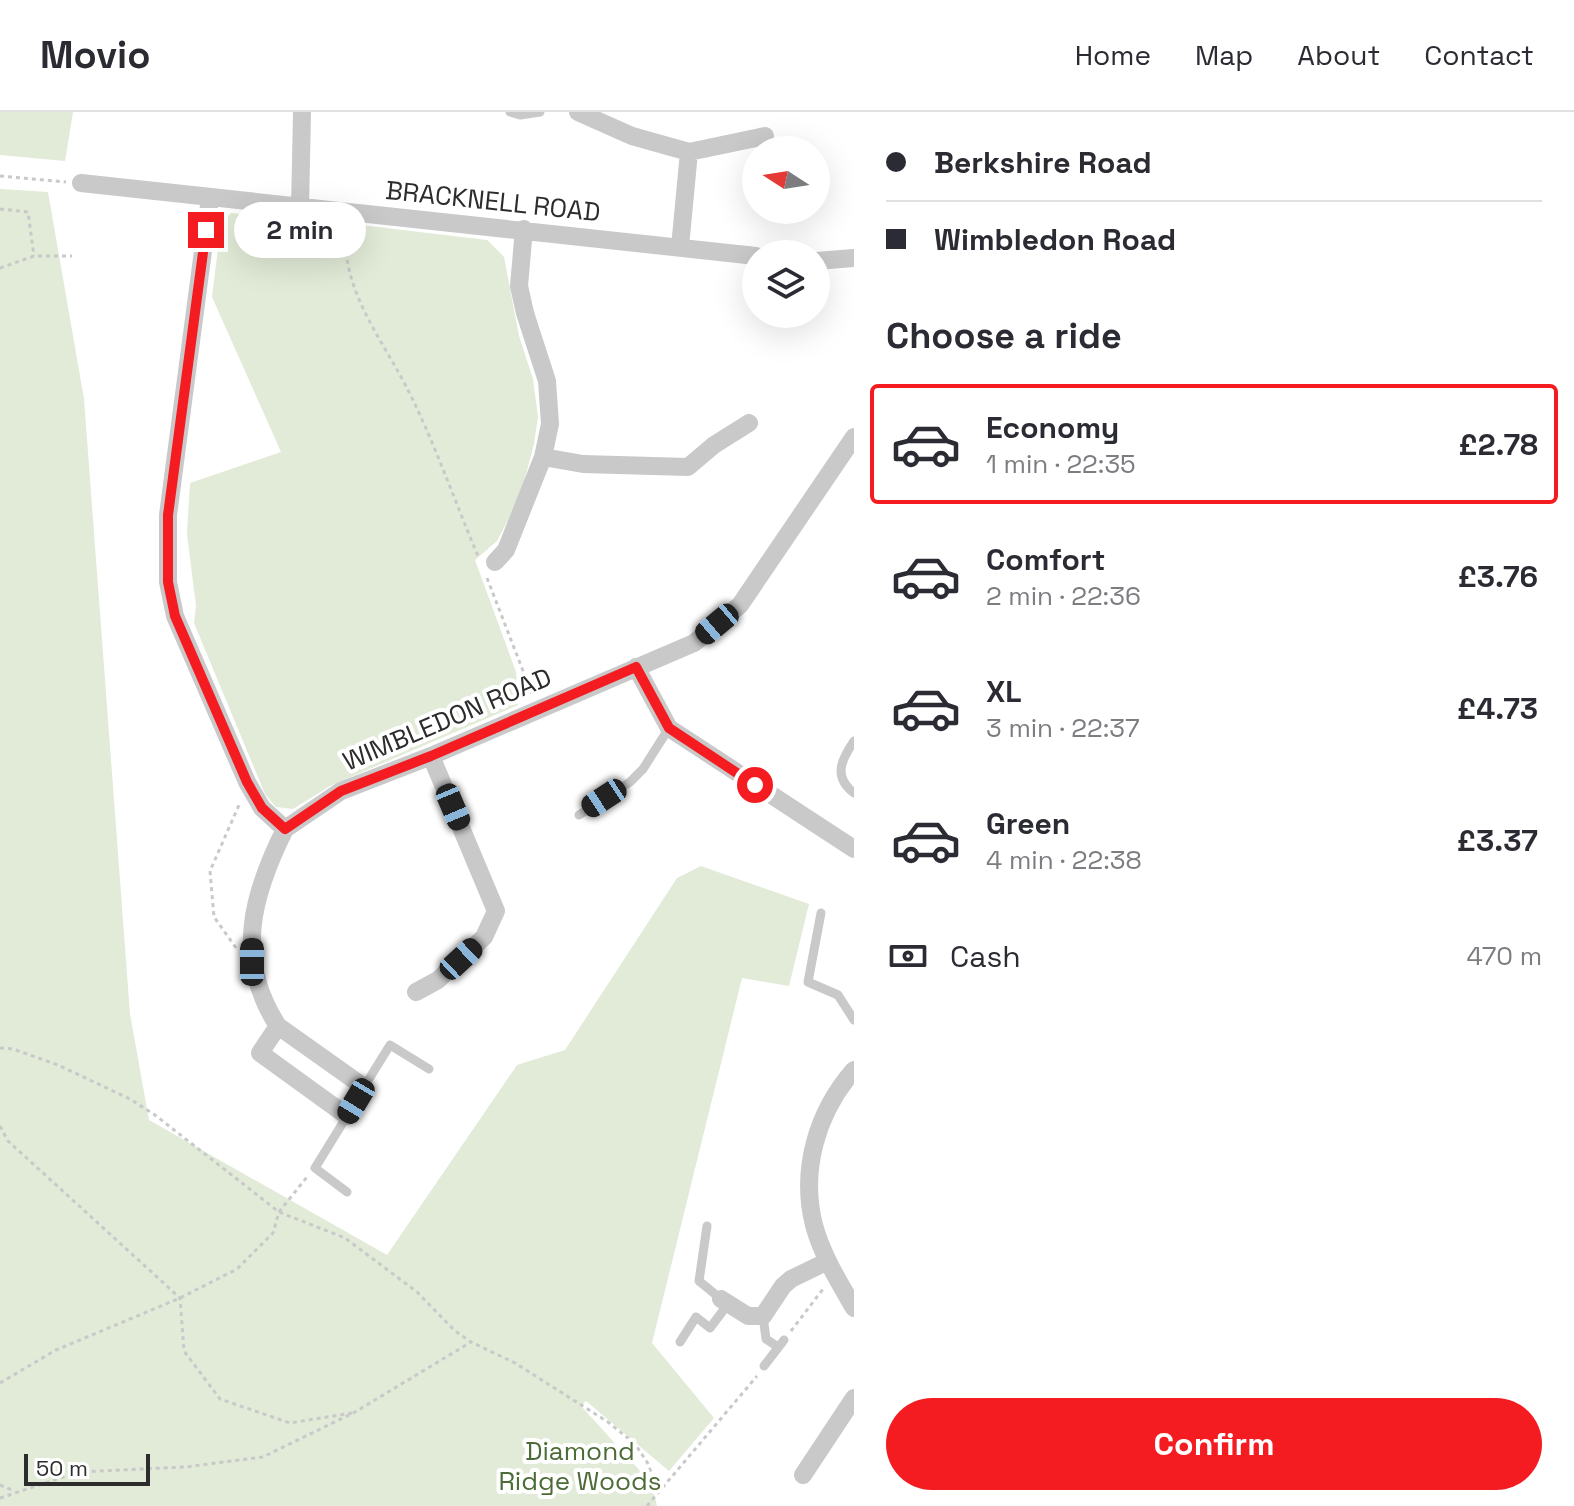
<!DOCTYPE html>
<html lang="en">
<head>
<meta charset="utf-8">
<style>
  body { margin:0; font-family:"Space Grotesk",sans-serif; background:#f7f7f7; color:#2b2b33; height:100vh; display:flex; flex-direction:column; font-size:30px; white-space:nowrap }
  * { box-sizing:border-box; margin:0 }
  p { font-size:26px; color:#7c7c81 }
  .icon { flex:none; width:44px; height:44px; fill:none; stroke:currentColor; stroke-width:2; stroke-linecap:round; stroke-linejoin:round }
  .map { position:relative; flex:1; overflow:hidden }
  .panel { display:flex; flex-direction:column; background:#fff; width:720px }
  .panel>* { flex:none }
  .hud { display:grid; align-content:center; height:176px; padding:0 32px; background:#fff }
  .needle { width:52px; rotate:282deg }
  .fabs { position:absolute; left:742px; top:24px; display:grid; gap:16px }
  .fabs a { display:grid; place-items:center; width:88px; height:88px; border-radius:50%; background:#fff; box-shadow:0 8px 32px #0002; font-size:40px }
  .scale { position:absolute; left:24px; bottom:20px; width:126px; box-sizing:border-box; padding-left:8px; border:4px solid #2c2c2c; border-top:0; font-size:22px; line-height:28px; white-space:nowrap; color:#2c2c2c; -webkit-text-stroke:6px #fff; paint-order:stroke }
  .end { position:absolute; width:36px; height:36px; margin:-18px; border:10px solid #f41c21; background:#fff; box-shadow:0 0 0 4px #fff }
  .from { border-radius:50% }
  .bubble { position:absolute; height:56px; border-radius:28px; background:#fff; box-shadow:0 8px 32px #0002; font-size:26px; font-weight:800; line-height:56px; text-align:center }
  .car { position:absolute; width:24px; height:48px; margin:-24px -12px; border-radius:10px; box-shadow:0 0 6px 2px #0007; background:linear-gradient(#222 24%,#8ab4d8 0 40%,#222 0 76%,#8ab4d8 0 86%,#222 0) }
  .hud b { display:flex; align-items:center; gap:28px; height:76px; font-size:30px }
  .hud b+b { border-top:2px solid #e1e1e2 }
  .hud i { width:20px; height:20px; background:#2b2b33 }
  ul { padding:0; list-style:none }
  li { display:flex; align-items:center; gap:24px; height:120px; margin:0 16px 12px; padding:0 16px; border:4px solid transparent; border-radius:8px }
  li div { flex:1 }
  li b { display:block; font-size:30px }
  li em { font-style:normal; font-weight:800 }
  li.current { border-color:#f41c21 }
  li>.icon { width:72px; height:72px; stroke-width:1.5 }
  h2 { padding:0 32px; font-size:36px; line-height:96px }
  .pay { display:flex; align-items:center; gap:20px; height:88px; padding:0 32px; font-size:30px }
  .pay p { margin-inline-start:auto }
  .cta { display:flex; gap:16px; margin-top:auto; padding:16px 32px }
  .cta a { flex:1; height:92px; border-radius:48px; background:#f41c21; color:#fff; font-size:32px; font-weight:800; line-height:92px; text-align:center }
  header { display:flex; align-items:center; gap:48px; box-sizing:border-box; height:112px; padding:0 40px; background:#fff; border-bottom:2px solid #e1e1e2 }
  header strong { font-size:38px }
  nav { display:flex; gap:44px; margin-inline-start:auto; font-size:28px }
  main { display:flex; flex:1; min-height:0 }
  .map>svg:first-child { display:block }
  .green { fill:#e1ebd7 }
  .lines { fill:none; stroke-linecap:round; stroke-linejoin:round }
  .path { stroke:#c9c9c9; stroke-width:3; stroke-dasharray:4 4; stroke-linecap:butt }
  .service { stroke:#c9c9c9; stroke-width:9 }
  .minor { stroke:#c9c9c9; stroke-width:18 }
  .route { stroke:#f41c21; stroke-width:10 }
  .labels { text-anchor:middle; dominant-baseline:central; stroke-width:8; stroke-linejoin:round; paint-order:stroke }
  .street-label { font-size:26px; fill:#2c2c2c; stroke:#fff }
  .park-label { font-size:26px; fill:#4c6b36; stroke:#fff }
</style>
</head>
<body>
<header>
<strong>Movio</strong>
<nav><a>Home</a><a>Map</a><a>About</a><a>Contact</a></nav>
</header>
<main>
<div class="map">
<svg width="854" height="1394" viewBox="0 0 854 1394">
  <rect width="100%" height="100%" fill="#fff"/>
  <path class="green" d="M0,0H73L65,49L0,43Z
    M0,77L48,80L84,287L130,902L149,1008L387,1143L517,953L565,938L677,766L701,754L809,792L789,874L742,866L652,1231L714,1306L669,1359L586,1289L581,1294L652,1372L657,1394H0Z
    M231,101L344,111L487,128L504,145L519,224L533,267L538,305L534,332L520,385L497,429L475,448L516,560L518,593L330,674L293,697L276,695L265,682L194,511L196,494L187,422L190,371L281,340L212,185L221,112Z"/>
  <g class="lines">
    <path class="path" d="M0,64L66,70
      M0,97L28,100L34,144
      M346,116C340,177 383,228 409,280C435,332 455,390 478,444
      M0,156L34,144H72
      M487,466L532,582
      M236,836L214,805L210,759L239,693
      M0,936L13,937L58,953L130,987L155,1003L279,1100L345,1126L417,1180L454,1218L471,1230L515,1251L608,1310L635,1332L647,1350L658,1378
      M0,1014L8,1029L180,1186L184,1239L220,1287L290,1311L352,1301
      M791,1219L823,1177
      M0,1271L56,1238L180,1186L237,1157L273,1121L279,1100L307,1065
      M0,1373L14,1379
      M0,1386L78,1360L185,1355L263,1345L355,1300L471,1230
      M647,1394L757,1264"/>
    <path class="service" d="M510,0L520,3L540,0
      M854,629C841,648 833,665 854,681
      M579,703L630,670L643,657L669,616
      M821,801L808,870L838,883L854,908
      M364,975L390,933L429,957
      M347,1004L315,1056L347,1080
      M707,1114L699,1169L721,1187
      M763,1204L766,1227L778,1235
      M680,1230L696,1205L710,1216L728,1192
      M764,1254L784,1228"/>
    <path class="minor" d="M578,0L632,24L689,40L765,24
      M81,71C306,97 531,118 756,144
      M210,86L168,403V470L175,504L247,670L262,696L285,717L341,679L431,644L694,531L740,493L854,325
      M300,97L302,0
      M680,135L689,40
      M816,149L854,146
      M543,345L583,352L688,355L714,333L749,311
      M495,450L506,438L543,345L550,312L547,269L525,201L519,174L524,117
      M636,555L669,616L854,737
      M416,880L438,868L484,825L496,799L431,644
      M278,914L260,941L347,1004L364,975L278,914C234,846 252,783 285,717
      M854,958C817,1000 800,1058 814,1113C822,1143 839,1170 854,1196
      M721,1187L748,1204H763L783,1174L791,1167L828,1149
      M803,1363L854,1286"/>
  </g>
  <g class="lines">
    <path class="route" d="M206,118L168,403V470L175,504L247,670L262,696L285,717L341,679L431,644L636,555L669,616L755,673"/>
  </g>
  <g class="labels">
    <g class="street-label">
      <text transform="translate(493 89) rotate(6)">BRACKNELL ROAD</text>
      <text transform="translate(447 607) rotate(-23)">WIMBLEDON ROAD</text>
    </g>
    <g class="park-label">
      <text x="580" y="1339">Diamond<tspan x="580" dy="30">Ridge Woods</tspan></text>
    </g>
  </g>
</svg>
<div class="fabs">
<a><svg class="needle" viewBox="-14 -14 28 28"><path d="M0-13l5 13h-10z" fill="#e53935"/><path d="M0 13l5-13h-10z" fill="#7c7c81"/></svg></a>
<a><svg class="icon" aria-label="layers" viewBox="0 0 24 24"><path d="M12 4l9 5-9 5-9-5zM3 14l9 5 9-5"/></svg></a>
</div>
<div class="scale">50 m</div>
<i class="end from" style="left:755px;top:673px"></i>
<i class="end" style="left:206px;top:118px"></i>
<div class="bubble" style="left:234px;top:90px;width:132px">2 min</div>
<i class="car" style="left:717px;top:512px;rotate:230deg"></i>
<i class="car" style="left:604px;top:686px;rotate:237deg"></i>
<i class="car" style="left:453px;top:695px;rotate:157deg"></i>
<i class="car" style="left:461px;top:847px;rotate:47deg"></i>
<i class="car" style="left:252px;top:850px;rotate:0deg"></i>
<i class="car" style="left:356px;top:989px;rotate:211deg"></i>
</div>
<section class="panel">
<div class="hud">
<b><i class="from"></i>Berkshire Road</b>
<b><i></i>Wimbledon Road</b>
</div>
<h2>Choose a ride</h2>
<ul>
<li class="current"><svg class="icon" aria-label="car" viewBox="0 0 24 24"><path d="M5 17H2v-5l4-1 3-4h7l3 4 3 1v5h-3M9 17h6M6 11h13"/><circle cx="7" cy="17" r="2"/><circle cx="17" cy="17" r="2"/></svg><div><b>Economy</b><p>1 min · 22:35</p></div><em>£2.78</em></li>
<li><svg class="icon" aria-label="car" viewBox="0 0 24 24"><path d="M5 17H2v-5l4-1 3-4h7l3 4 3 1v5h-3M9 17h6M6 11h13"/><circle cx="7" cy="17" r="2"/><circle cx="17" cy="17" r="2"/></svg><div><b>Comfort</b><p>2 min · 22:36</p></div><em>£3.76</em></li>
<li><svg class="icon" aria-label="car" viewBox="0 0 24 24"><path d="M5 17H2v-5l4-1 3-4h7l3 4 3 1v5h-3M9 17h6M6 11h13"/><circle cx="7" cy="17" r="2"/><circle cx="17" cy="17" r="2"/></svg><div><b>XL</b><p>3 min · 22:37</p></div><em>£4.73</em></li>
<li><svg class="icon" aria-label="car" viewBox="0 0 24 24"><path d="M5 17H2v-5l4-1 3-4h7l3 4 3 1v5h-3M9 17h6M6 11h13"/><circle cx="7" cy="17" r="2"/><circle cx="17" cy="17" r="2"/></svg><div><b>Green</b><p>4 min · 22:38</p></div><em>£3.37</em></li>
</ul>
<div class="pay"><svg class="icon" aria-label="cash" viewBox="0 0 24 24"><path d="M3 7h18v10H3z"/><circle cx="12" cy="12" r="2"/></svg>Cash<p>470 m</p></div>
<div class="cta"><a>Confirm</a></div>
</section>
</main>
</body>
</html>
